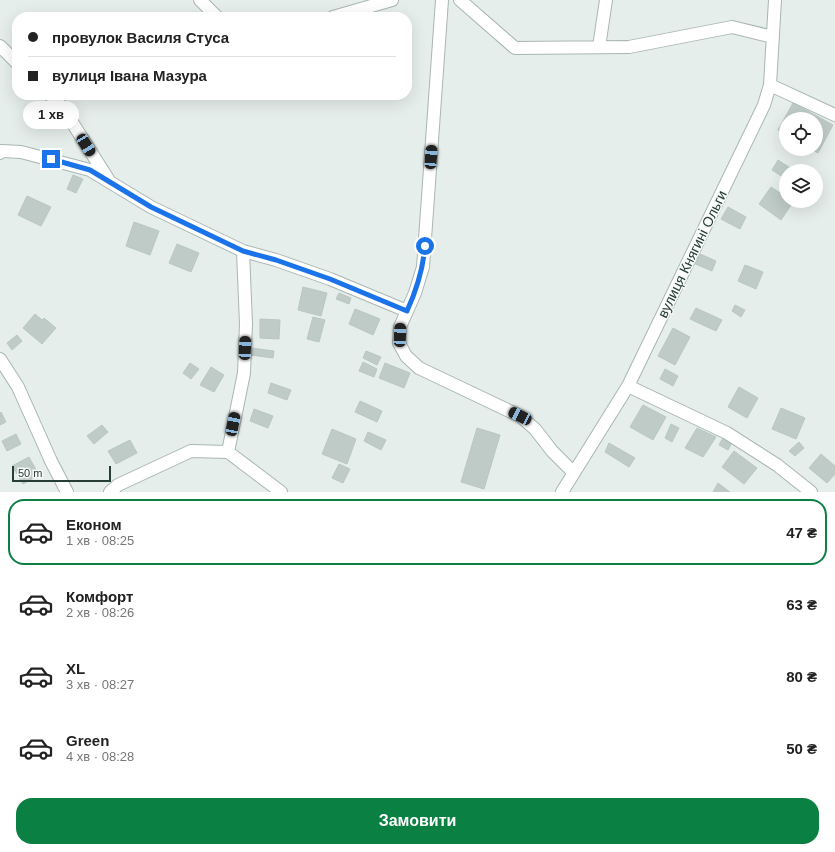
<!DOCTYPE html>
<html lang="uk">
<head>
<meta charset="utf-8">
<style>
  body { margin:0; font-family:Arial,sans-serif; background:#f6f6f6; color:#222; height:100vh; display:flex; flex-direction:column; font-size:15px; white-space:nowrap }
  * { box-sizing:border-box; margin:0 }
  p { font-size:13px; color:#767676 }
  .icon { flex:none; width:22px; height:22px; fill:none; stroke:currentColor; stroke-width:2; stroke-linecap:round; stroke-linejoin:round }
  .map { position:relative; height:492px; overflow:hidden }
  .side { display:flex; flex-direction:column; background:#fff; flex:1 }
  .side>* { flex:none }
  .top-card { position:absolute; left:12px; top:12px; width:400px; height:88px; border-radius:16px; box-shadow:0 4px 16px #0002; display:grid; align-content:center; height:88px; padding:0 16px; background:#fff }
  .fabs { position:absolute; left:779px; top:112px; display:grid; gap:8px }
  .fabs a { display:grid; place-items:center; width:44px; height:44px; border-radius:50%; background:#fff; box-shadow:0 4px 16px #0002; font-size:20px }
  .scale { position:absolute; left:12px; bottom:10px; width:99px; box-sizing:border-box; padding-left:4px; border:2px solid #273e38; border-top:0; font-size:11px; line-height:14px; white-space:nowrap; color:#273e38; -webkit-text-stroke:3px #f7faf9; paint-order:stroke }
  .end { position:absolute; width:18px; height:18px; margin:-9px; border:5px solid #1a73e8; background:#fff; box-shadow:0 0 0 2px #fff }
  .from { border-radius:50% }
  .bubble { position:absolute; height:28px; border-radius:14px; background:#fff; box-shadow:0 4px 16px #0002; font-size:13px; font-weight:700; line-height:28px; text-align:center }
  .car { position:absolute; width:12px; height:24px; margin:-12px -6px; border-radius:5px; box-shadow:0 0 3px 1px #0007; background:linear-gradient(#222 24%,#8ab4d8 0 40%,#222 0 76%,#8ab4d8 0 86%,#222 0) }
  .top-card b { display:flex; align-items:center; gap:14px; height:38px; font-size:15px }
  .top-card b+b { border-top:1px solid #e0e0e0 }
  .top-card i { width:10px; height:10px; background:#222 }
  ul { padding:7px 0 0; list-style:none }
  li { display:flex; align-items:center; gap:12px; height:66px; margin:0 8px 6px; padding:0 8px; border:2px solid transparent; border-radius:16px }
  li div { flex:1 }
  li b { display:block; font-size:15px }
  li em { font-style:normal; font-weight:700 }
  li.selected { border-color:#0b8043 }
  li>.icon { width:36px; height:36px; stroke-width:1.5 }
  .action { display:flex; gap:8px; margin-top:auto; padding:8px 16px }
  .action a { flex:1; height:46px; border-radius:16px; background:#0b8043; color:#fff; font-size:16px; font-weight:700; line-height:46px; text-align:center }
  .map>svg:first-child { display:block }
  .building { fill:#bfcbc7; stroke:#b9c7c1 }
  .lines { fill:none; stroke-linecap:round; stroke-linejoin:round }
  .minor-casing { stroke:#a9b6b2; stroke-width:14 }
  .minor { stroke:#fff; stroke-width:12 }
  .route { stroke:#1a73e8; stroke-width:5 }
  .labels { text-anchor:middle; dominant-baseline:central; stroke-width:3; stroke-linejoin:round; paint-order:stroke }
  .street-label { font-size:14px; fill:#273e38; stroke:#f7faf9 }
</style>
</head>
<body>
<div class="map">
<svg width="835" height="492" viewBox="0 0 835 492">
  <rect width="100%" height="100%" fill="#e6eeeb"/>
  <path class="building" d="M793,103L833,125L818,153L811,149H816V119H786V135L778,130Z
    M778,160L795,171H786V179L772,170Z
    M73,175L83,179L76,193L67,189Z
    M771,187L786,197V201L793,202L781,220L759,204Z
    M27,196L51,207L41,226L18,215Z
    M728,207L746,217L740,229L721,219Z
    M134,222L159,231L150,255L126,246Z
    M177,244L199,253L191,272L169,263Z
    M698,253L716,261L712,271L693,263Z
    M745,265L763,272L756,289L738,281Z
    M303,287L327,293L321,316L298,310Z
    M339,293L351,298L349,304L336,299Z
    M735,305L745,310L741,317L732,311Z
    M696,308L722,320L716,331L690,319Z
    M355,309L380,319L373,335L349,324Z
    M35,314L42,320L44,318L56,328L42,344L23,328Z
    M313,317L325,320L319,342L307,339Z
    M260,319L280,320L279,339L260,338Z
    M673,328L690,337L675,365L658,356Z
    M17,335L22,341L12,350L7,343Z
    M252,348L274,351L273,358L251,355Z
    M366,351L381,357L377,365L363,358Z
    M363,362L377,369L374,377L359,371Z
    M190,363L199,369L191,379L183,373Z
    M385,363L410,373L404,388L379,378Z
    M211,367L224,375L214,392L200,385Z
    M665,369L678,376L673,386L660,379Z
    M271,383L291,390L287,400L268,393Z
    M739,387L758,398L747,418L728,407Z
    M360,401L382,411L377,422L355,412Z
    M643,405L666,417L653,440L630,427Z
    M781,408L805,418L796,439L772,429Z
    M254,409L273,416L268,428L250,421Z
    M1,412L6,422L0,425V413Z
    M671,424L679,428L672,442L665,438Z
    M102,425L108,432L94,444L87,436Z
    M477,428L500,435L484,489L461,482Z
    M697,428L716,437L703,457L685,448Z
    M332,429L356,439L347,464L322,454Z
    M368,432L386,440L381,450L364,441Z
    M16,434L21,444L7,451L2,441Z
    M725,434L734,439L728,450L719,445Z
    M130,440L137,453L116,464L108,451Z
    M799,442L804,448L795,456L789,451Z
    M609,443L635,458L629,467L605,452Z
    M734,451L757,468L744,484L722,467Z
    M821,454L835,466V474L827,483L809,468Z
    M29,457L39,475L23,484L12,466Z
    M339,464L350,469L343,483L332,478Z
    M718,483L730,492H713Z"/>
  <g class="lines">
    <g class="minor-casing">
      <path id="minor" d="M200,0L217,17
        M442,0L423,267L415,293L400,327L399,343L406,356L419,368L520,416L535,429L552,451L574,473
        M460,0L515,48L629,47L732,27L773,37
        M333,17L392,0
        M0,46L17,63
        M599,47L606,0
        M770,85L835,115
        M50,95L63,108L108,179
        M0,153L2,151L21,152L90,170L151,207L243,251L276,260L330,279L407,311
        M0,359L18,387L51,461L67,492
        M628,386L727,433L777,465L811,492
        M228,452L244,373L246,324L243,251
        M110,492L118,485L191,451L228,452L281,492
        M562,492L628,386L764,105L770,85L775,0"/>
    </g>
    <use href="#minor" class="minor"/>
  </g>
  <g class="lines">
    <path class="route" d="M51,159L90,170L151,207L243,251L276,260L330,279L407,311C417,289 423,270 425,246"/>
  </g>
  <g class="labels">
    <g class="street-label">
      <text transform="translate(692 254) rotate(-64)">вулиця Княгині Ольги</text>
    </g>
  </g>
</svg>
<div class="fabs">
<a><svg class="icon" aria-label="locate" viewBox="0 0 24 24"><circle cx="12" cy="12" r="6"/><path d="M12 2v4M12 18v4M2 12h4M18 12h4"/></svg></a>
<a><svg class="icon" aria-label="layers" viewBox="0 0 24 24"><path d="M12 4l9 5-9 5-9-5zM3 14l9 5 9-5"/></svg></a>
</div>
<div class="scale">50 m</div>
<i class="end from" style="left:425px;top:246px"></i>
<i class="end" style="left:51px;top:159px"></i>
<div class="bubble" style="left:23px;top:101px;width:56px">1 хв</div>
<i class="car" style="left:86px;top:145px;rotate:148deg"></i>
<i class="car" style="left:431px;top:157px;rotate:4deg"></i>
<i class="car" style="left:400px;top:335px;rotate:2deg"></i>
<i class="car" style="left:245px;top:348px;rotate:2deg"></i>
<i class="car" style="left:520px;top:416px;rotate:296deg"></i>
<i class="car" style="left:233px;top:424px;rotate:11deg"></i>
<div class="top-card">
<b><i class="from"></i>провулок Василя Стуса</b>
<b><i></i>вулиця Івана Мазура</b>
</div>
</div>
<section class="side">
<ul>
<li class="selected"><svg class="icon" aria-label="car" viewBox="0 0 24 24"><path d="M5 17H2v-5l4-1 3-4h7l3 4 3 1v5h-3M9 17h6M6 11h13"/><circle cx="7" cy="17" r="2"/><circle cx="17" cy="17" r="2"/></svg><div><b>Економ</b><p>1 хв · 08:25</p></div><em>47 ₴</em></li>
<li><svg class="icon" aria-label="car" viewBox="0 0 24 24"><path d="M5 17H2v-5l4-1 3-4h7l3 4 3 1v5h-3M9 17h6M6 11h13"/><circle cx="7" cy="17" r="2"/><circle cx="17" cy="17" r="2"/></svg><div><b>Комфорт</b><p>2 хв · 08:26</p></div><em>63 ₴</em></li>
<li><svg class="icon" aria-label="car" viewBox="0 0 24 24"><path d="M5 17H2v-5l4-1 3-4h7l3 4 3 1v5h-3M9 17h6M6 11h13"/><circle cx="7" cy="17" r="2"/><circle cx="17" cy="17" r="2"/></svg><div><b>XL</b><p>3 хв · 08:27</p></div><em>80 ₴</em></li>
<li><svg class="icon" aria-label="car" viewBox="0 0 24 24"><path d="M5 17H2v-5l4-1 3-4h7l3 4 3 1v5h-3M9 17h6M6 11h13"/><circle cx="7" cy="17" r="2"/><circle cx="17" cy="17" r="2"/></svg><div><b>Green</b><p>4 хв · 08:28</p></div><em>50 ₴</em></li>
</ul>
<div class="action"><a>Замовити</a></div>
</section>
</body>
</html>
